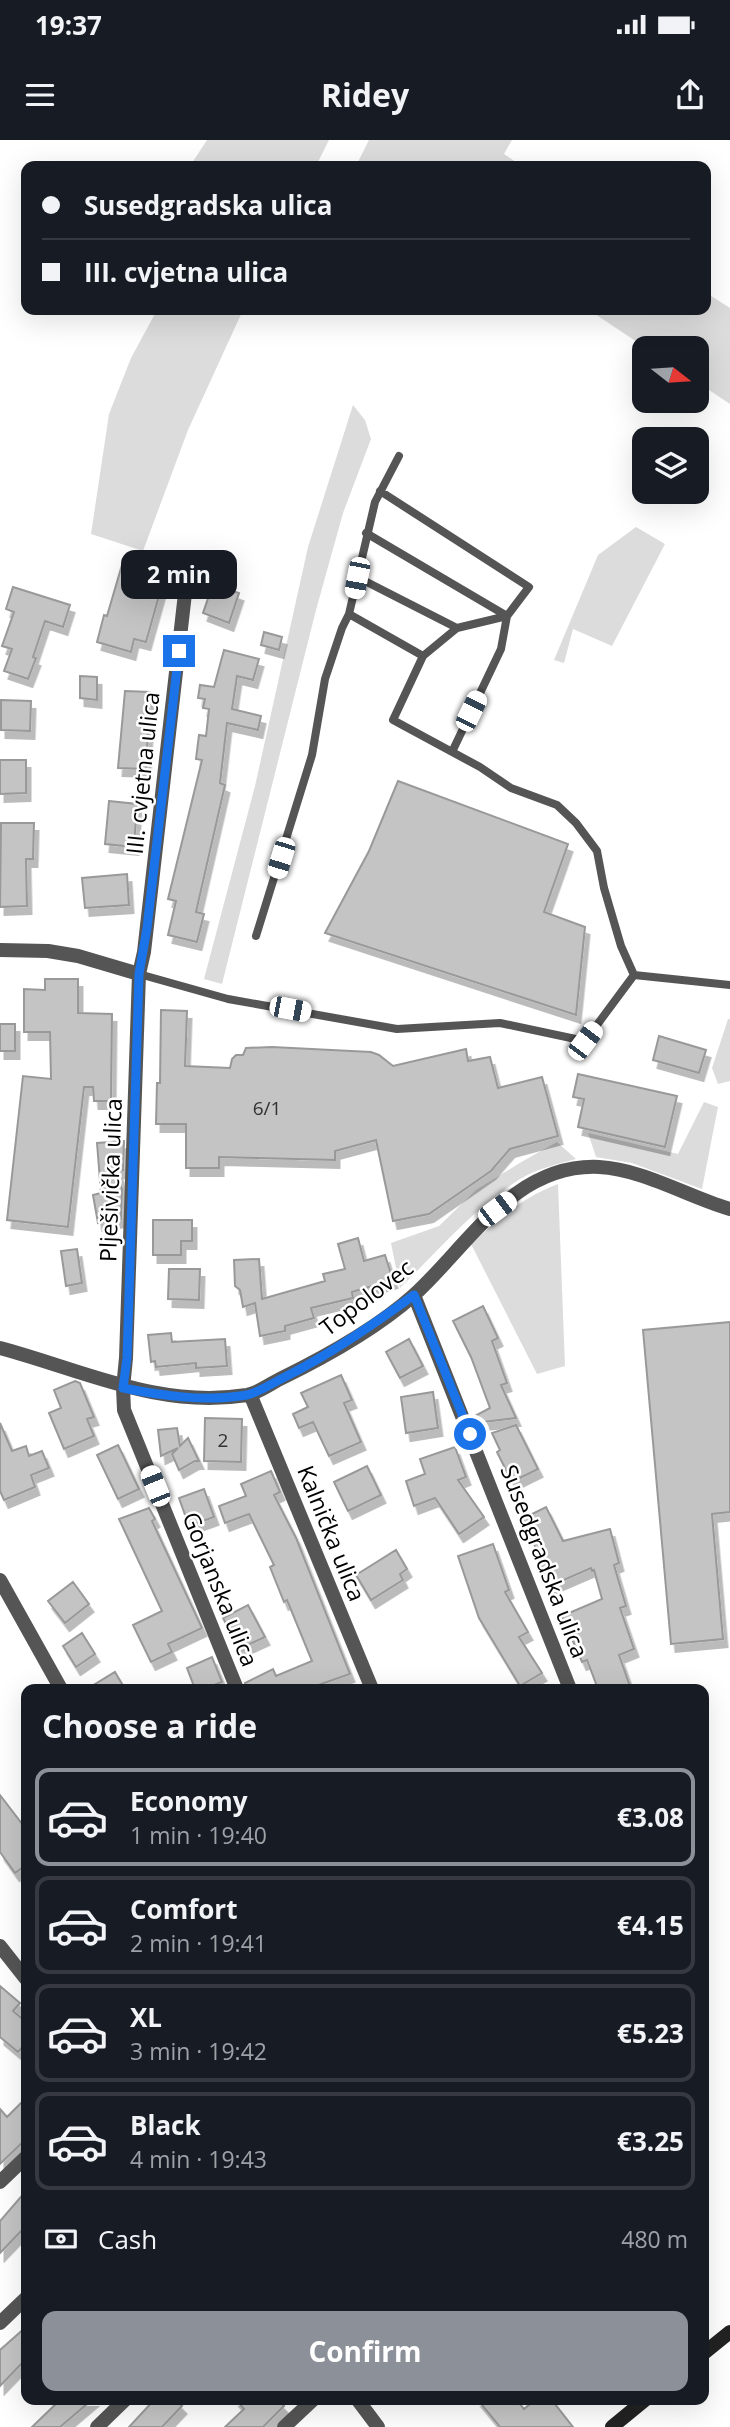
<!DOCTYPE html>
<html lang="en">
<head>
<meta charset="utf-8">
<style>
  body { margin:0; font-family:"Open Sans",sans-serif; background:#20242c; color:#f1f3f6; height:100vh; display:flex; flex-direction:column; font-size:26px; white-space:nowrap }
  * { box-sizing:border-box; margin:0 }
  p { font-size:23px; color:#9ea1a6 }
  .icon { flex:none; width:38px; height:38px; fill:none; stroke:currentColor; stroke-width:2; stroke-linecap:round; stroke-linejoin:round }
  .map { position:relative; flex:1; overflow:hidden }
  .details { position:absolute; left:21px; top:1544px; width:688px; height:721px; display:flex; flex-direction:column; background:#171b24; border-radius:14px; box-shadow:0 7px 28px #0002 }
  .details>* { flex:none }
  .top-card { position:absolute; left:21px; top:21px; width:690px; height:154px; border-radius:14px; box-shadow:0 7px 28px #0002; display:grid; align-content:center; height:154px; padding:0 21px; background:#171b24 }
  .needle { width:46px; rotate:107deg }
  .fabs { position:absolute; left:632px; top:196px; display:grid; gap:14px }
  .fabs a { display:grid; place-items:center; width:77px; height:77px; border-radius:14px; background:#171b24; box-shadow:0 7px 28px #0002; font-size:35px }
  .end { position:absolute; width:32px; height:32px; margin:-16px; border:9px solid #1a73e8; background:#fff; box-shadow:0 0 0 4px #fff }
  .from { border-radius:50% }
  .bubble { position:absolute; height:49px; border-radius:14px; background:#171b24; box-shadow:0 7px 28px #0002; font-size:23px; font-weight:700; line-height:49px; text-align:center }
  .car { position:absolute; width:21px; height:42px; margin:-21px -10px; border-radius:9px; box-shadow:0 0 5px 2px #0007; background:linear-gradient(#fff 24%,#345 0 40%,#fff 0 76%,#345 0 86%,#fff 0) }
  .top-card b { display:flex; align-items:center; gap:24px; height:66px; font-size:26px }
  .top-card b+b { border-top:2px solid #363941 }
  .top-card i { width:18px; height:18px; background:#f1f3f6 }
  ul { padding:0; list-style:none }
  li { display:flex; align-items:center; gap:21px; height:98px; margin:0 14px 10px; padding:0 7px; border:4px solid #363941; border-radius:14px }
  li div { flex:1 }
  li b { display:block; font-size:26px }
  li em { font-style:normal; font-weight:700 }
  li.on { border-color:#8c9099 }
  li>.icon { width:63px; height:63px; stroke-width:1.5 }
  h2 { padding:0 21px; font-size:32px; line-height:84px }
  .pay { display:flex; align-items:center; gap:18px; height:77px; padding:0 21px; font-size:26px }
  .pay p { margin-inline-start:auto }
  .button { display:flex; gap:14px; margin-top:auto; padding:14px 21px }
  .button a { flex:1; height:80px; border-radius:14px; background:#8c9099; color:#fff; font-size:28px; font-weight:700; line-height:80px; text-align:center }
  .status { display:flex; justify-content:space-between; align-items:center; height:49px; padding:0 35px; background:#171b24; direction:ltr }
  .status svg { height:19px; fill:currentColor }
  header { display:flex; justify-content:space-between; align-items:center; height:91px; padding:0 21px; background:#171b24; font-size:32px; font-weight:700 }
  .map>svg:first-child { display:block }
  .green { fill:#dcdcdc }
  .building { fill:#c4c4c4; stroke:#999; stroke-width:2; filter:url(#shadow) }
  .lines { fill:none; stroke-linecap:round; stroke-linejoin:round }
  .service { stroke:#555; stroke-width:8 }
  .minor { stroke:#555; stroke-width:14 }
  .secondary { stroke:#222; stroke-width:14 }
  .route { stroke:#1a73e8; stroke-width:9 }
  .labels { text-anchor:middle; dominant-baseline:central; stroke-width:5; stroke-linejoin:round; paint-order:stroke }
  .number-label { font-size:19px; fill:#313131 }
  .street-label { font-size:23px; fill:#000; stroke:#fff }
</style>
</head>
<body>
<div class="status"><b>19:37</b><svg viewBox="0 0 49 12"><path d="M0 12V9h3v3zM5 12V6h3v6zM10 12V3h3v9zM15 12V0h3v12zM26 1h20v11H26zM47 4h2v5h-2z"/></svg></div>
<header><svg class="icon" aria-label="menu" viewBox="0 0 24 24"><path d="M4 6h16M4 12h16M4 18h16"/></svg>Ridey<svg class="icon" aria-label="share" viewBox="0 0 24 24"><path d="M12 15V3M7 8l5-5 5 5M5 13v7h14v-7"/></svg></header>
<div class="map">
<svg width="730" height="2287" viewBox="0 0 730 2287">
  <defs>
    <filter id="shadow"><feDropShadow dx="4.5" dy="8" stdDeviation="0" flood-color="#0004"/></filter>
  </defs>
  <rect width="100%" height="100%" fill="#fff"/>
  <path class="green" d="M207,0H329L316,26H190Z
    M369,0H512L504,14L522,26H356Z
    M705,152L730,168V264L697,242L696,208H646L589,170H705Z
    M157,170H243L188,290L143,411L91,394L109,274L131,218Z
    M353,265L365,280L371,299L343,373L316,470L222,844L204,839L255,646L308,407Z
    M636,387L665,404L612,506L573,489L564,523L554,520L598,415Z
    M728,879H730V941L718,944L712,928Z
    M704,962L718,967L702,1049L632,1023L596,1017L588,993L678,1014Z
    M557,1002L576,1019C557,1024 537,1029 520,1039C475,1067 438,1111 400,1148L391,1103L439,1086L476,1050L523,1021Z
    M558,1044L565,1226L537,1234L471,1104C501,1077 520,1059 558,1044Z"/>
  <path class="building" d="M124,418L166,431L146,502L134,499L131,512L97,502L104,475L107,476Z
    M213,444L239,453L229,483L203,473Z
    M13,447L70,465L63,487L45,481L33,517L36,518L28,539L4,531L12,509L2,506L14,472L6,469Z
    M264,492L282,497L279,510L261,505Z
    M224,510L259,519L253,540L237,536L232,569L261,576L258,590L227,583L220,643L225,645L196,772L204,774L197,802L168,795L176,761L168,759L202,620L196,619L199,595L206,596L209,569L203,568L205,559L198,558L200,545L214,547Z
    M80,536L97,537V560L80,558Z
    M125,551L150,552L146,629L118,628Z
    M1,560L31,561L30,591L1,590Z
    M0,620H26V653L0,654Z
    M398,641L568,704L544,772L585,787L576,875L325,793L369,711Z
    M109,661L137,664L134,707L105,704Z
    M1,683H34L33,719H26L27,766L0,767Z
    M127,734L129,765L85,768L82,738Z
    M45,839H78V873L112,874L111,961H94L93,947H84L68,1087L7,1080L23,936L51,939L50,892H24V849L45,850Z
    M161,870L187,871L185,926L230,928L232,919L236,915H243L246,908L272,907L371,912L379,915L393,926L466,909L468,921L490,917L498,948L542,937L558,996L510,1009L491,1031L429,1074L393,1081L376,1000L335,1011V1020L219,1017V1028H186V984H156L157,943H160Z
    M0,884H15V911H0Z
    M659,896L706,910L699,933L653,920Z
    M578,934L677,956L665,1007L578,987L584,959L573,957Z
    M124,1001L123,1030H118L122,1050L121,1079L98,1083L93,1055L101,1053L97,1003Z
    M153,1080H192V1101H181V1115H153Z
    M358,1098L364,1121L385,1115L393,1140L352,1152L353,1158L311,1168L314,1178L285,1186V1191L260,1196L255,1163L243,1167L240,1150L235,1146L234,1120L259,1119L262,1159L325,1141L323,1134L345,1129L338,1104Z
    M77,1109L82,1143L66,1146L61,1111Z
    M169,1129H200L199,1160L168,1159Z
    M483,1166L498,1198L492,1201L507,1243L501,1245L516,1278L475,1283L473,1277L490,1268L471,1217L453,1181Z
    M730,1182V1372L712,1374L723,1499L671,1504L643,1190Z
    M171,1193L172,1202L225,1199L227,1226L196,1228V1223L156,1227L155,1221L151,1222L148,1195Z
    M409,1199L423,1226L400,1238L386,1212Z
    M341,1235L352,1260L344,1263L361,1302L329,1316L313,1282L299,1288L293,1274L308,1267L301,1253Z
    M75,1241L80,1243L94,1277L87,1279L94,1296L64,1309L49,1273L61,1268L54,1250Z
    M433,1252L438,1288L406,1293L401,1257Z
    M205,1278L242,1279L241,1322L204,1321Z
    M0,1283L12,1311L26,1306L29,1316L42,1311L49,1328L31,1335L35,1347L4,1360L0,1351Z
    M516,1285L538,1329L512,1342L497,1312L500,1310L492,1293Z
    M177,1288L180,1306L188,1298L199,1321H195L179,1330L172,1314L178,1308L161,1316L158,1290Z
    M118,1305L139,1349L118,1359L97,1315Z
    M455,1307L466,1337L458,1340L484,1377L459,1394L435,1358L414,1366L406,1341L425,1334L420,1319Z
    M367,1326L381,1355L348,1371L334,1342Z
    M271,1331L280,1352L274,1355L296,1398L350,1534L307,1549H246L245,1543L273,1529L276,1536L312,1521L287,1460L284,1462L270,1427L274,1425L249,1374L225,1383L219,1366L246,1356L241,1344Z
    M204,1349L214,1377L189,1386L179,1358Z
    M546,1367L563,1401L610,1389L619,1423L614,1425L626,1466L620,1468L634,1509L619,1515L631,1549H598L587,1520L582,1522L562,1476L602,1459L594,1430L592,1431L591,1428L550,1446L539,1422L542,1421L522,1379Z
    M149,1368L155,1379L152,1381L202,1488L168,1504L172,1512L151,1522L133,1485L162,1471L119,1379Z
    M493,1404L509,1450L505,1452L528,1492L519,1497L542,1533L520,1546L479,1478L458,1416Z
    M396,1410L407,1429L400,1434L403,1440L371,1460L356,1435Z
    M73,1442L89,1464L65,1483L48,1461Z
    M248,1465L265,1497L239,1509L223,1478Z
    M82,1493L95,1514L76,1527L63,1506Z
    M212,1517L222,1542L204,1549H195L187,1528Z
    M115,1532L125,1549H87Z
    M0,1655L26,1689V1725L15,1733L0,1712Z
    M0,1846L20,1863L13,1871L26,1882V1903L18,1912L0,1897Z
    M26,1958V1999L0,2024V1969L7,1977Z
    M26,2051V2086L0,2113V2081Z
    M26,2187V2219L0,2246V2210Z
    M61,2259H93L60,2287H32Z
    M155,2259H175L182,2266L162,2287H129Z
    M235,2259H277L284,2266L263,2287H225L244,2269Z
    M477,2259H516L524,2269L536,2259H551L573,2287H500Z"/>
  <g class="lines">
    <path class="service" d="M399,316L375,362L349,474L423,516L393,580L480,627L511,648L557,665L576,683L597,711L604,748L621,806L634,835
      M380,351L529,447L507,476L501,509L452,612
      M366,393L507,476
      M357,437L457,488L507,476
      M423,516L457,488
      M256,796L312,615L325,539L342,488L349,474
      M139,834L228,859L397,889L500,883L585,901L634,835L730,845"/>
    <path class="minor" d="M187,436L144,812L139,834L126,1218L123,1248L124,1270L237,1549
      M0,810L48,811L78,816L139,834
      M414,1155L570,1549
      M0,1208C83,1230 158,1269 247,1255C258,1253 270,1244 280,1239C325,1217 376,1189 414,1155C468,1106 514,1023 599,1027C642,1029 689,1057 730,1069
      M250,1254L372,1549
      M0,1440L61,1549
      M0,1806L26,1839
      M0,2042L26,2017
      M0,2183L26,2158
      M357,2259L378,2287
      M97,2287L126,2259
      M284,2287L314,2259"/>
    <path class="secondary" d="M704,2213L730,2192
      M612,2287L646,2259"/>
  </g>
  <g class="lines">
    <path class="route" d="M179,511L147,788L139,834L127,1218L123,1248C164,1256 206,1262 247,1255C259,1252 271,1244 281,1239C329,1215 371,1186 414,1155L470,1294"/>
  </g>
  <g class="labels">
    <g class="number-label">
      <text x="267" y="968">6/1</text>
      <text x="223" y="1300">2</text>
    </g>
    <g class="street-label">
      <text transform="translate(142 633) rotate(-84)">III. cvjetna ulica</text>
      <text transform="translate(110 1040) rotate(-88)">Plješivička ulica</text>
      <text transform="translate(366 1157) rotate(-37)">Topolovec</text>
      <text transform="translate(332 1393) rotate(68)">Kalnička ulica</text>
      <text transform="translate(545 1421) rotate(69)">Susedgradska ulica</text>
      <text transform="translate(221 1449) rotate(68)">Gorjanska ulica</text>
    </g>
  </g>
</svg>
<div class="fabs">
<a><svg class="needle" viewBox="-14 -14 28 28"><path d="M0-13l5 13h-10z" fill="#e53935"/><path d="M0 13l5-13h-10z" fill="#9ea1a6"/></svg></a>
<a><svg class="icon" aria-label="layers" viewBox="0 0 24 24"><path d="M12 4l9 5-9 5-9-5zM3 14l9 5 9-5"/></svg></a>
</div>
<i class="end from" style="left:470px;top:1294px"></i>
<i class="end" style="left:179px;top:511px"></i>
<div class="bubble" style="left:121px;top:410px;width:116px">2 min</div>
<i class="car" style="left:357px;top:438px;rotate:191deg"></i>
<i class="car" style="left:471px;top:571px;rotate:26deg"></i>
<i class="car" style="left:281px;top:718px;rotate:197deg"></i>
<i class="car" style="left:290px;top:869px;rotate:101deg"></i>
<i class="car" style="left:585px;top:901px;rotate:37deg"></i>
<i class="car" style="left:497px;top:1069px;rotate:53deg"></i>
<i class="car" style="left:155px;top:1346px;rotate:338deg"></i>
<div class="top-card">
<b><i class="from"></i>Susedgradska ulica</b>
<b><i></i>III. cvjetna ulica</b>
</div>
<section class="details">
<h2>Choose a ride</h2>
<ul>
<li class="on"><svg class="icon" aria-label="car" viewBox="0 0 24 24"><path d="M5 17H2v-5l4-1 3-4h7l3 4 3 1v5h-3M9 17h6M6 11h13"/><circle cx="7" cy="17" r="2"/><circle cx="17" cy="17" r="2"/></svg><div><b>Economy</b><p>1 min · 19:40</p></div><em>€3.08</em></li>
<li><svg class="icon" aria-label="car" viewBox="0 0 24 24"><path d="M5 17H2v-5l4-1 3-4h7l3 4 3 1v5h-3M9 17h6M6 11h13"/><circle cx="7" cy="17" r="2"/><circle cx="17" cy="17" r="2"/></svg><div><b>Comfort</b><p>2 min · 19:41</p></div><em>€4.15</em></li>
<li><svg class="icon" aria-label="car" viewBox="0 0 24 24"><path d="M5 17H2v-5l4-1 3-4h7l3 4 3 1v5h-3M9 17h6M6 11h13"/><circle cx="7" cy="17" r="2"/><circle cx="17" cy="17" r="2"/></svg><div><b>XL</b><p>3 min · 19:42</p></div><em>€5.23</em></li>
<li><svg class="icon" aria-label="car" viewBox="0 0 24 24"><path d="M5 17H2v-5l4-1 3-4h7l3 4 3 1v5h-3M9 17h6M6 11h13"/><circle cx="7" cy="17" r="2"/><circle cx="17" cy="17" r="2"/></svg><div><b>Black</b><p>4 min · 19:43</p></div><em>€3.25</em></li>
</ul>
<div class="pay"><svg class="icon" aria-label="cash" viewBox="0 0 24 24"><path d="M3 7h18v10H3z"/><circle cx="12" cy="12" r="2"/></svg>Cash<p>480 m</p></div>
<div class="button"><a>Confirm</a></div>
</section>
</div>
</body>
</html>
